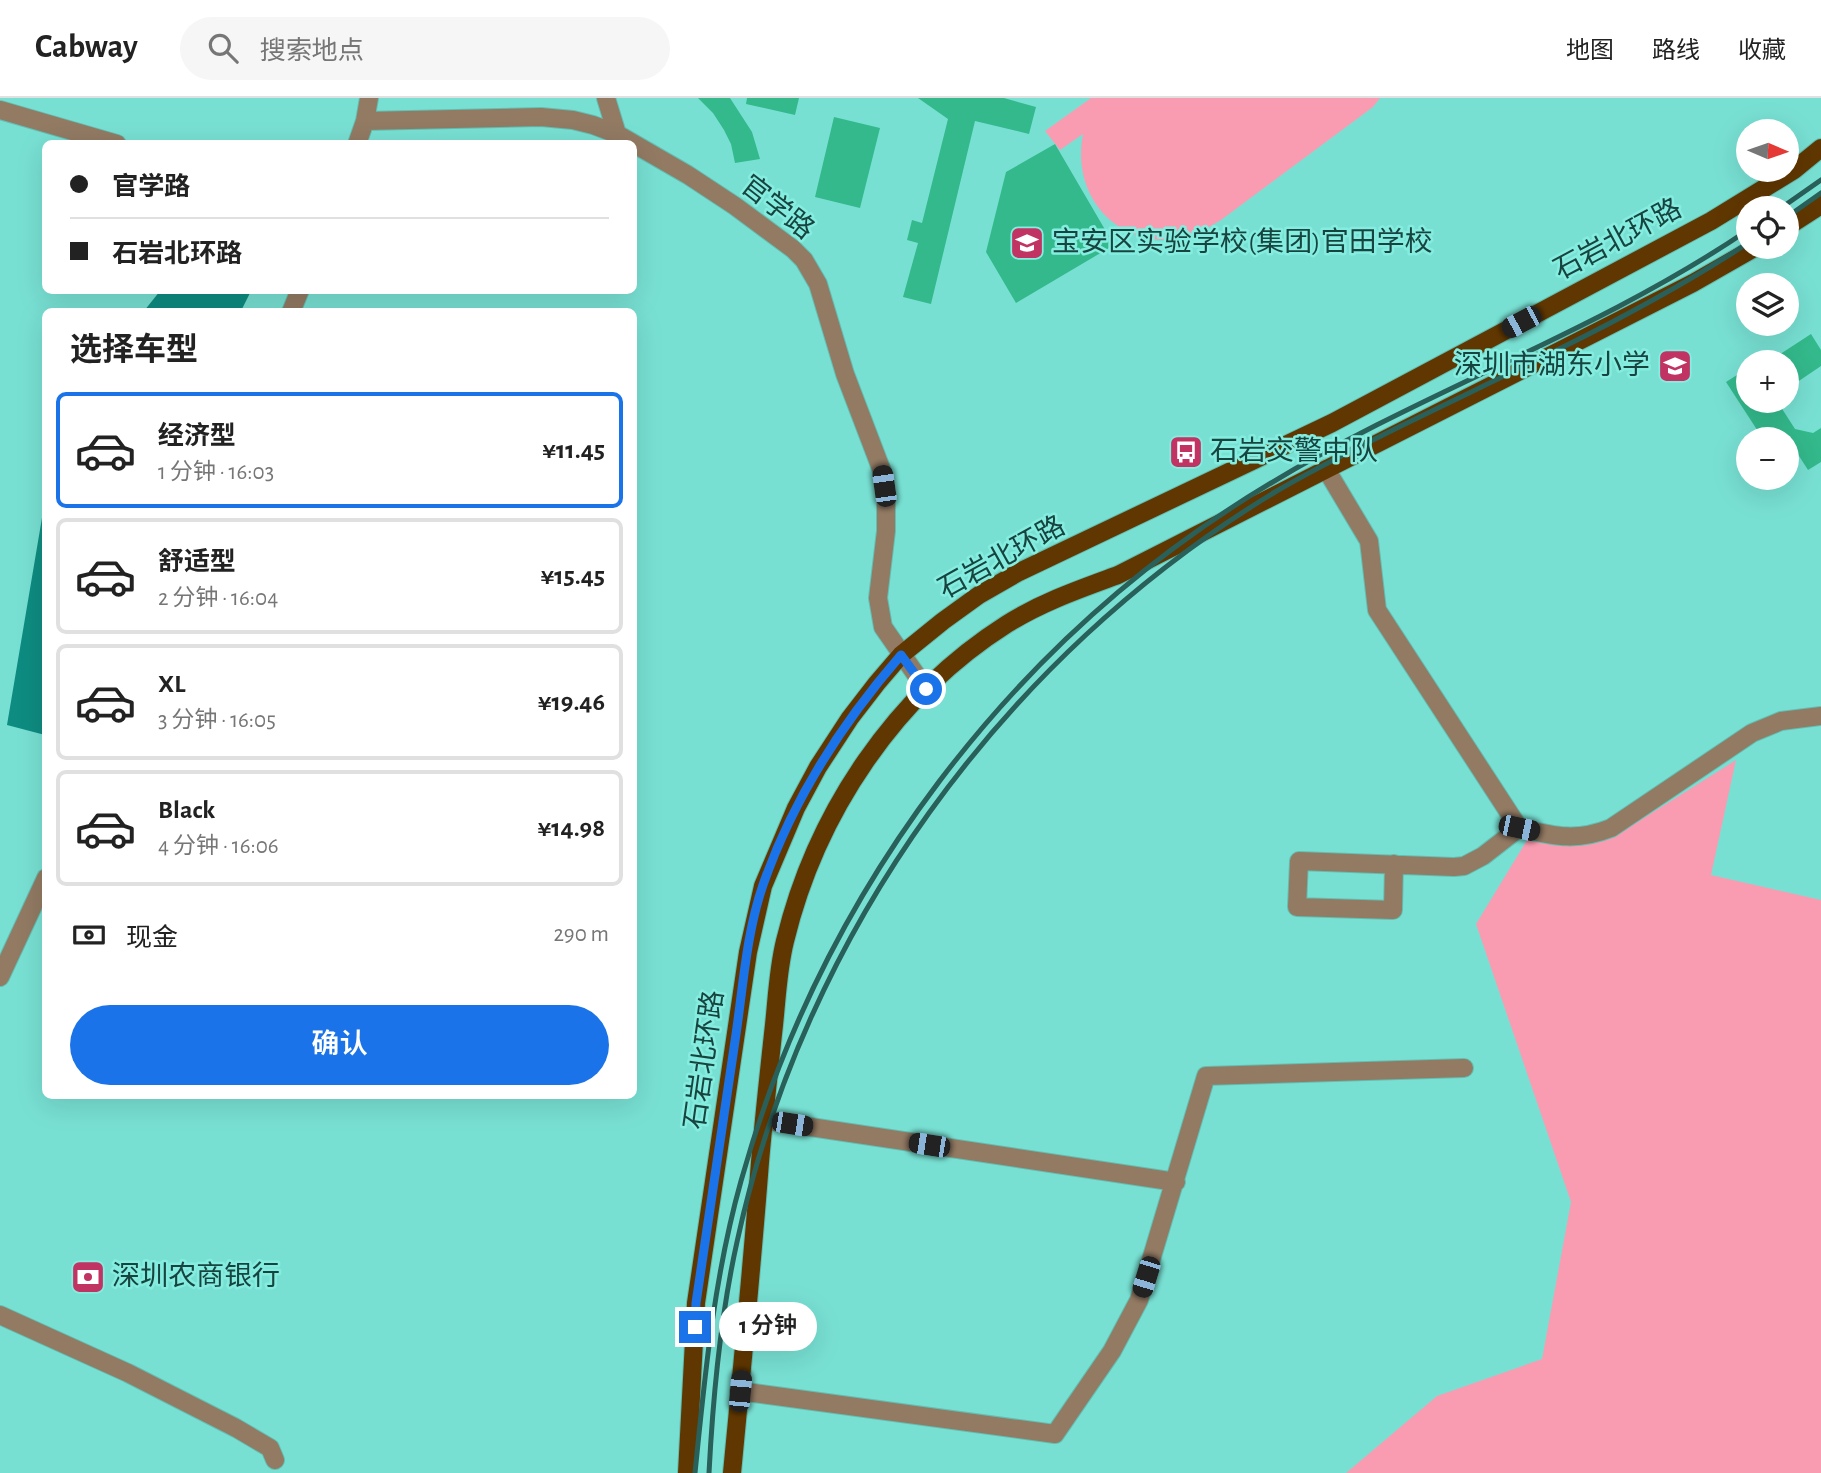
<!DOCTYPE html>
<html lang="zh">
<head>
<meta charset="utf-8">
<style>
  body { margin:0; font-family:"Alegreya Sans","Noto Sans SC",sans-serif; background:#f6f6f6; color:#222; height:100vh; display:flex; flex-direction:column; font-size:26px; white-space:nowrap }
  * { box-sizing:border-box; margin:0 }
  p { font-size:23px; color:#767676 }
  .icon { flex:none; width:38px; height:38px; fill:none; stroke:currentColor; stroke-width:2; stroke-linecap:round; stroke-linejoin:round }
  .map { position:relative; flex:1; overflow:hidden }
  .details { position:absolute; left:42px; top:210px; width:595px; height:791px; display:flex; flex-direction:column; background:#fff; border-radius:10px; box-shadow:0 7px 28px #0002 }
  .details>* { flex:none }
  .hud { position:absolute; left:42px; top:42px; width:595px; height:154px; border-radius:10px; box-shadow:0 7px 28px #0002; display:grid; align-content:center; height:154px; padding:0 28px; background:#fff }
  .needle { width:46px; rotate:92deg }
  .controls { position:absolute; left:1736px; top:21px; display:grid; gap:14px }
  .controls a { display:grid; place-items:center; width:63px; height:63px; border-radius:50%; background:#fff; box-shadow:0 7px 28px #0002; font-size:35px }
  .end { position:absolute; width:32px; height:32px; margin:-16px; border:9px solid #1a73e8; background:#fff; box-shadow:0 0 0 4px #fff }
  .from { border-radius:50% }
  .bubble { position:absolute; height:49px; border-radius:24px; background:#fff; box-shadow:0 7px 28px #0002; font-size:23px; font-weight:600; line-height:49px; text-align:center }
  .car { position:absolute; width:21px; height:42px; margin:-21px -10px; border-radius:9px; box-shadow:0 0 5px 2px #0007; background:linear-gradient(#222 24%,#8ab4d8 0 40%,#222 0 76%,#8ab4d8 0 86%,#222 0) }
  .hud b { display:flex; align-items:center; gap:24px; height:66px; font-size:26px }
  .hud b+b { border-top:2px solid #e0e0e0 }
  .hud i { width:18px; height:18px; background:#222 }
  ul { padding:0; list-style:none }
  li { display:flex; align-items:center; gap:21px; height:116px; margin:0 14px 10px; padding:0 14px; border:4px solid #e0e0e0; border-radius:10px }
  li div { flex:1 }
  li b { display:block; font-size:26px }
  li em { font-style:normal; font-weight:600 }
  li.active { border-color:#1a73e8 }
  li>.icon { width:63px; height:63px; stroke-width:1.5 }
  h2 { padding:0 28px; font-size:32px; line-height:84px }
  .pay { display:flex; align-items:center; gap:18px; height:77px; padding:0 28px; font-size:26px }
  .pay p { margin-inline-start:auto }
  .button { display:flex; gap:14px; margin-top:auto; padding:14px 28px }
  .button a { flex:1; height:80px; border-radius:42px; background:#1a73e8; color:#fff; font-size:28px; font-weight:600; line-height:80px; text-align:center }
  header { display:flex; align-items:center; gap:42px; box-sizing:border-box; height:98px; padding:0 35px; background:#fff; border-bottom:2px solid #e0e0e0 }
  header strong { font-size:33px }
  nav { display:flex; gap:38px; margin-inline-start:auto; font-size:24px }
  .search { width:490px; height:63px; background:#f6f6f6; display:flex; align-items:center; gap:18px; box-sizing:border-box; padding:0 24px; border-radius:38px; color:#767676; font-size:26px }
  .map>svg:first-child { display:block }
  .green { fill:#fa9cb1 }
  .water { fill:#0e8c81 }
  .building { fill:#33b98b }
  .lines { fill:none; stroke-linecap:round; stroke-linejoin:round }
  .minor-casing { stroke:#63beb2; stroke-width:20 }
  .major-casing { stroke:#63beb2; stroke-width:20 }
  .minor { stroke:#927a63; stroke-width:18 }
  .major { stroke:#603700; stroke-width:18 }
  .rail { stroke:#29605a; stroke-width:5 }
  .route { stroke:#1a73e8; stroke-width:9 }
  .labels { text-anchor:middle; dominant-baseline:central; stroke-width:5; stroke-linejoin:round; paint-order:stroke }
  .street-label { font-size:28px; fill:#17443f; stroke:#85ede0 }
  .poi-label { font-size:28px; fill:#17443f; stroke:#85ede0; text-anchor:start }
</style>
</head>
<body>
<header>
<strong>Cabway</strong>
<div class="search"><svg class="icon" aria-label="search" viewBox="0 0 24 24"><circle cx="10" cy="10" r="6"/><path d="M15 15l6 6"/></svg>搜索地点</div>
<nav><a>地图</a><a>路线</a><a>收藏</a></nav>
</header>
<div class="map">
<svg width="1821" height="1375" viewBox="0 0 1821 1375">
  <rect width="100%" height="100%" fill="#78e0d3"/>
  <path class="green" d="M1091,0H1380L1373,9L1221,122C1204,132 1187,143 1166,142C1108,141 1072,92 1083,36L1060,52L1045,33Z
    M1736,662L1711,777L1821,802V1375H1346L1437,1298L1542,1261L1571,1104L1476,826L1527,742C1562,749 1582,752 1615,738Z"/>
  <path class="water" d="M160,193V192L251,193L241,213H144Z
    M44,408H46L45,637L7,627Z"/>
  <path class="building" d="M698,0H730L752,34L760,61L735,65L731,46L724,32L713,15Z
    M747,0H799L795,17L746,6Z
    M918,0H1004L1036,9L1029,36L975,23L931,206L903,199L918,145L907,142L912,122L922,125L948,21Z
    M834,19L880,30L860,110L815,99Z
    M1055,46L1114,147L1016,205L986,154L1006,74Z
    M1811,236L1821,252V268L1787,291V264H1768Z
    M1748,270V303H1777L1795,331L1813,335L1821,330V364L1808,372L1792,347L1787,351V341H1763L1726,284Z"/>
  <g class="lines">
    <g class="minor-casing">
      <path id="minor" d="M606,0L617,36
        M0,12L117,46
        M365,23L541,19L573,22L593,27L617,36L688,77L735,108L793,151L804,162L818,186L845,276L882,373L886,403V433L878,500L883,529L926,591
        M357,46L365,23L369,0
        M291,214L300,192
        M1326,371L1369,443L1377,512L1519,730C1554,738 1576,744 1611,730L1752,635L1781,623L1821,618
        M1394,766L1393,812L1297,809L1299,763L1454,769L1464,768L1483,758L1519,730
        M0,879L46,780
        M764,1022L1176,1084
        M0,1217L128,1275L236,1330L270,1350L275,1362
        M739,1293L1055,1336L1112,1253L1139,1202L1206,978L1464,970"/>
    </g>
    <g class="major-casing">
      <path id="major" d="M1787,129L1821,107
        M687,1375L696,1205L748,854L763,788L796,710L818,669L850,620L877,585L901,557L943,523L979,497L1019,474L1332,325L1711,123L1794,72L1821,50
        M732,1375C742,1271 752,1168 760,1064C764,1018 769,973 774,927C777,899 778,871 785,843C816,715 895,597 1007,526C1042,504 1080,491 1118,477L1693,185L1756,149"/>
    </g>
    <use href="#minor" class="minor"/>
    <use href="#major" class="major"/>
    <path class="rail" d="M1781,110L1821,82
      M1787,119L1821,95
      M695,1375C705,1276 714,1179 741,1083C822,793 1012,540 1271,385C1425,292 1598,234 1748,132
      M709,1375C713,1297 720,1220 737,1144C804,834 1004,558 1275,394C1317,369 1361,348 1405,326C1521,269 1640,216 1748,145"/>
  </g>
  <g class="lines">
    <path class="route" d="M695,1229L696,1205C709,1118 722,1030 735,943C743,891 746,836 763,787C793,701 842,625 901,557L926,591"/>
  </g>
  <defs>
    <g id="school-square" transform="scale(1.75)"><rect x="-9" y="-9" width="18" height="18" rx="4" fill="#c13362" stroke="#85ede0"/><path d="M0-5L7-2L0 1L-7-2ZM-4 1L0 2.5L4 1V4Q0 6-4 4Z" fill="#fff"/></g>
    <g id="bus-square" transform="scale(1.75)"><rect x="-9" y="-9" width="18" height="18" rx="4" fill="#c13362" stroke="#85ede0"/><path d="M-5-6H5V4H4V6H2V4H-2V6H-4V4H-5ZM-3.5-4V0h7V-4ZM-3.5 1.2v1.5H-2V1.2ZM2 1.2v1.5H3.5V1.2Z" fill="#fff"/></g>
    <g id="bank-square" transform="scale(1.75)"><rect x="-9" y="-9" width="18" height="18" rx="4" fill="#c13362" stroke="#85ede0"/><path d="M-6-4H6V4H-6ZM0-2.3a2.3 2.3 0 1 0 0 4.6a2.3 2.3 0 1 0 0-4.6Z" fill="#fff"/></g>
  </defs>
  <g fill-rule="evenodd">
    <use href="#school-square" x="1027" y="145"/>
    <use href="#school-square" x="1675" y="268"/>
    <use href="#bus-square" x="1186" y="354"/>
    <use href="#bank-square" x="88" y="1179"/>
  </g>
  <g class="labels">
    <g class="street-label">
      <text transform="translate(777 110) rotate(38)">官学路</text>
      <text transform="translate(1618 142) rotate(-28)">石岩北环路</text>
      <text transform="translate(1002 460) rotate(-29)">石岩北环路</text>
      <text transform="translate(705 962) rotate(-82)">石岩北环路</text>
    </g>
    <g class="poi-label">
      <text x="1052" y="145">宝安区实验学校(集团)官田学校</text>
      <text x="1650" y="268" text-anchor="end">深圳市湖东小学</text>
      <text x="1210" y="354">石岩交警中队</text>
      <text x="112" y="1179">深圳农商银行</text>
    </g>
  </g>
</svg>
<div class="controls">
<a><svg class="needle" viewBox="-14 -14 28 28"><path d="M0-13l5 13h-10z" fill="#e53935"/><path d="M0 13l5-13h-10z" fill="#767676"/></svg></a>
<a><svg class="icon" aria-label="locate" viewBox="0 0 24 24"><circle cx="12" cy="12" r="6"/><path d="M12 2v4M12 18v4M2 12h4M18 12h4"/></svg></a>
<a><svg class="icon" aria-label="layers" viewBox="0 0 24 24"><path d="M12 4l9 5-9 5-9-5zM3 14l9 5 9-5"/></svg></a>
<a>+</a>
<a>−</a>
</div>
<i class="end from" style="left:926px;top:591px"></i>
<i class="end" style="left:695px;top:1229px"></i>
<div class="bubble" style="left:719px;top:1204px;width:98px">1 分钟</div>
<i class="car" style="left:1521px;top:224px;rotate:242deg"></i>
<i class="car" style="left:884px;top:388px;rotate:352deg"></i>
<i class="car" style="left:1519px;top:730px;rotate:102deg"></i>
<i class="car" style="left:792px;top:1026px;rotate:99deg"></i>
<i class="car" style="left:929px;top:1047px;rotate:279deg"></i>
<i class="car" style="left:1146px;top:1179px;rotate:197deg"></i>
<i class="car" style="left:740px;top:1293px;rotate:5deg"></i>
<div class="hud">
<b><i class="from"></i>官学路</b>
<b><i></i>石岩北环路</b>
</div>
<section class="details">
<h2>选择车型</h2>
<ul>
<li class="active"><svg class="icon" aria-label="car" viewBox="0 0 24 24"><path d="M5 17H2v-5l4-1 3-4h7l3 4 3 1v5h-3M9 17h6M6 11h13"/><circle cx="7" cy="17" r="2"/><circle cx="17" cy="17" r="2"/></svg><div><b>经济型</b><p>1 分钟 · 16:03</p></div><em>¥11.45</em></li>
<li><svg class="icon" aria-label="car" viewBox="0 0 24 24"><path d="M5 17H2v-5l4-1 3-4h7l3 4 3 1v5h-3M9 17h6M6 11h13"/><circle cx="7" cy="17" r="2"/><circle cx="17" cy="17" r="2"/></svg><div><b>舒适型</b><p>2 分钟 · 16:04</p></div><em>¥15.45</em></li>
<li><svg class="icon" aria-label="car" viewBox="0 0 24 24"><path d="M5 17H2v-5l4-1 3-4h7l3 4 3 1v5h-3M9 17h6M6 11h13"/><circle cx="7" cy="17" r="2"/><circle cx="17" cy="17" r="2"/></svg><div><b>XL</b><p>3 分钟 · 16:05</p></div><em>¥19.46</em></li>
<li><svg class="icon" aria-label="car" viewBox="0 0 24 24"><path d="M5 17H2v-5l4-1 3-4h7l3 4 3 1v5h-3M9 17h6M6 11h13"/><circle cx="7" cy="17" r="2"/><circle cx="17" cy="17" r="2"/></svg><div><b>Black</b><p>4 分钟 · 16:06</p></div><em>¥14.98</em></li>
</ul>
<div class="pay"><svg class="icon" aria-label="cash" viewBox="0 0 24 24"><path d="M3 7h18v10H3z"/><circle cx="12" cy="12" r="2"/></svg>现金<p>290 m</p></div>
<div class="button"><a>确认</a></div>
</section>
</div>
</body>
</html>
